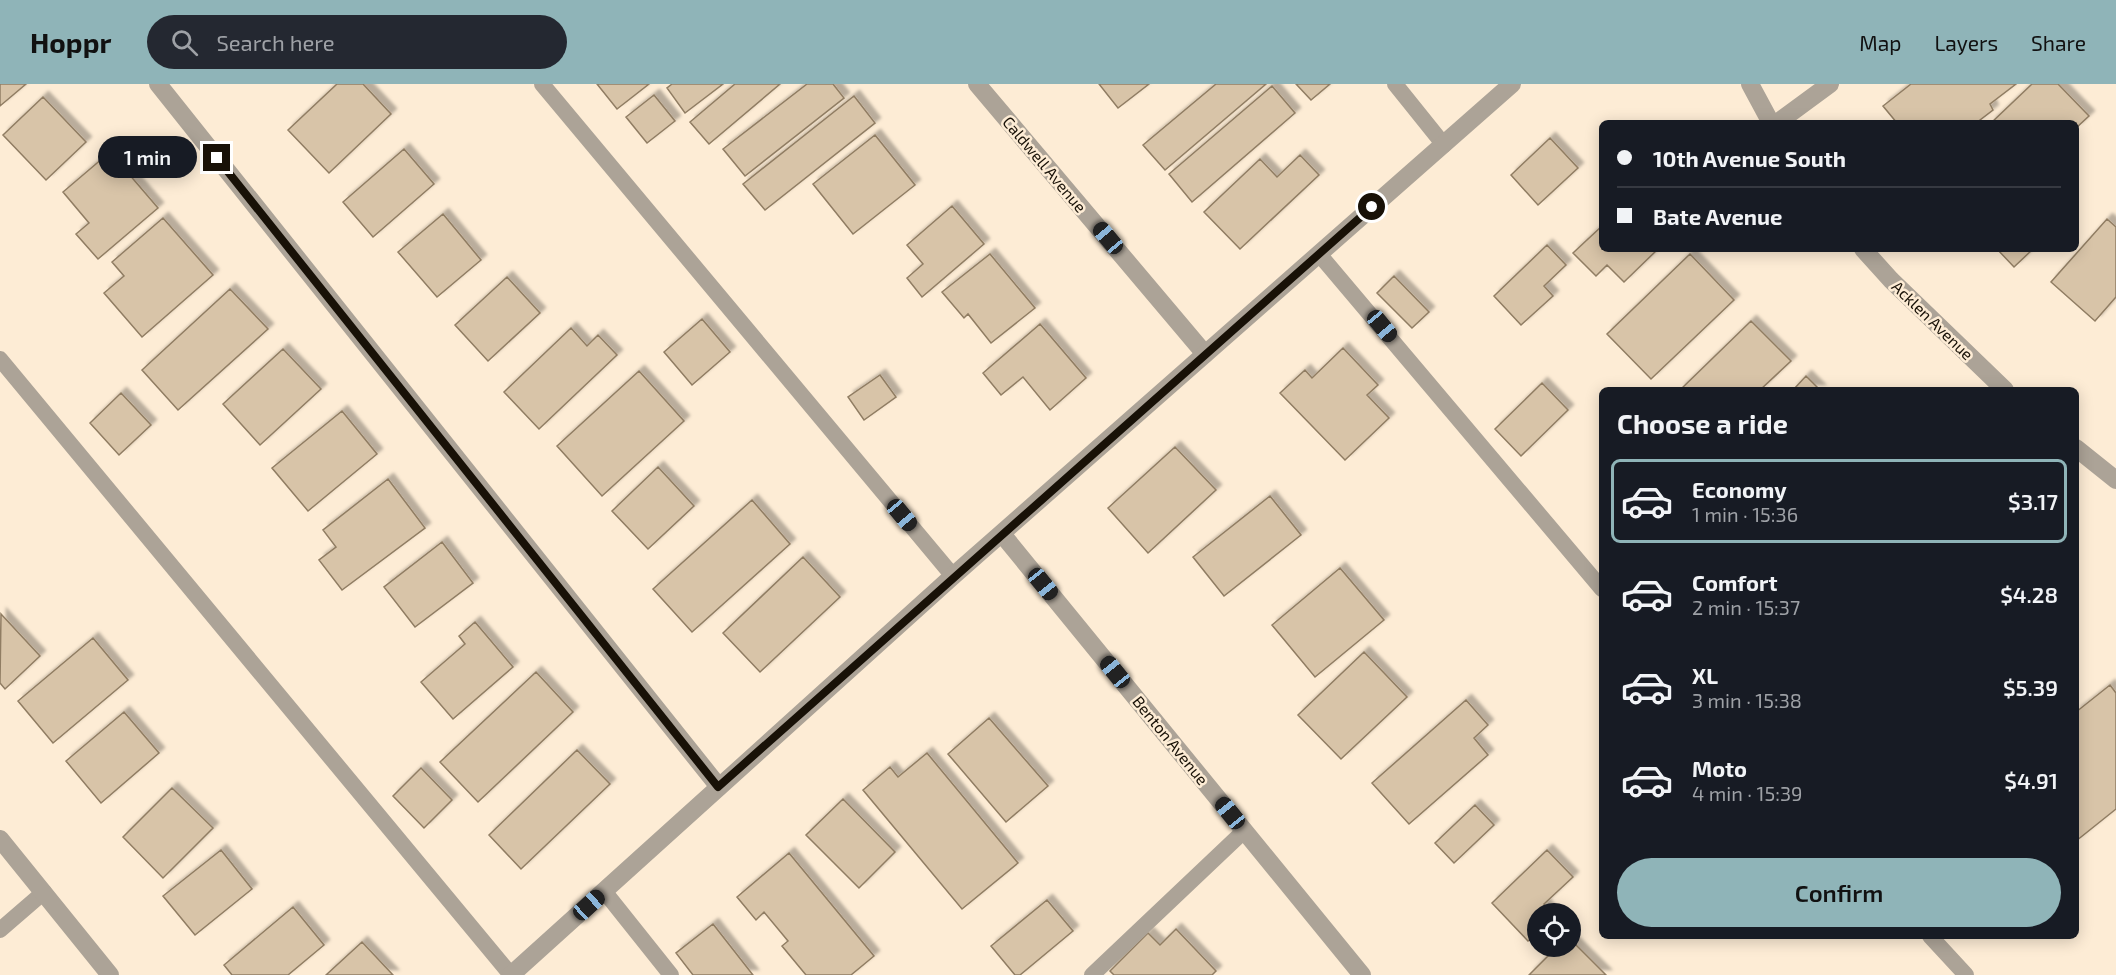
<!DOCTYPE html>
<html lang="en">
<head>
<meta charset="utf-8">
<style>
  body { margin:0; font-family:"Exo 2",sans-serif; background:#242831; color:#f1f3f6; height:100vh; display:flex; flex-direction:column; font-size:22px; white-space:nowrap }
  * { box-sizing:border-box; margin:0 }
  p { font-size:20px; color:#9ea1a6 }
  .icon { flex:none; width:33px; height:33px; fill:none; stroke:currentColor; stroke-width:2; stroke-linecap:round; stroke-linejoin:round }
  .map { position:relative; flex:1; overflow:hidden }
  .sheet { position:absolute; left:1599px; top:303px; width:480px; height:552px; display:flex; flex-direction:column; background:#171b24; border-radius:9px; box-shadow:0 3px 15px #0003 }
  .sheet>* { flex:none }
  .guide { position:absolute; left:1599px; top:36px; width:480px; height:132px; border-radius:9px; box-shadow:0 3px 15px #0003; display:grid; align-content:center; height:132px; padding:0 18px; background:#171b24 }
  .tools { position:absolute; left:1527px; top:819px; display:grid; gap:12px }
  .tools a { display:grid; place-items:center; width:54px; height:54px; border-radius:50%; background:#171b24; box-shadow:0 3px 15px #0003; font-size:30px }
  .end { position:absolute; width:27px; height:27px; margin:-14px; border:8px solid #181107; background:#fff; box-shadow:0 0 0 3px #fff }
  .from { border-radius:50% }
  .bubble { position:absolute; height:42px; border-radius:21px; background:#171b24; box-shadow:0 3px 15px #0003; font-size:20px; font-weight:600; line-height:42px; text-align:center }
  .car { position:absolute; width:18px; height:36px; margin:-18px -9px; border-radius:8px; box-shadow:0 0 4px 2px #0007; background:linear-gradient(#222 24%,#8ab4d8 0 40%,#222 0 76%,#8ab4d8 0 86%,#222 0) }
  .guide b { display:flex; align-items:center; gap:21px; height:57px; font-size:22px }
  .guide b+b { border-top:2px solid #363941 }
  .guide i { width:15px; height:15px; background:#f1f3f6 }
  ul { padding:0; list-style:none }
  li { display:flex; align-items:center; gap:18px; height:84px; margin:0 12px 9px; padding:0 6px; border:3px solid transparent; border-radius:9px }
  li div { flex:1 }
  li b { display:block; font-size:22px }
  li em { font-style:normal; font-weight:600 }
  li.active { border-color:#8fb4b8 }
  li>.icon { width:54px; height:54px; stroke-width:1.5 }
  h2 { padding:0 18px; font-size:27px; line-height:72px }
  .primary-button { display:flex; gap:12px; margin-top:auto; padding:12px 18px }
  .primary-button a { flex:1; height:69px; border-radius:36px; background:#8fb4b8; color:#111; font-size:24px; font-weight:600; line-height:69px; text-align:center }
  header { display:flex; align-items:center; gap:36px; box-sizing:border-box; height:84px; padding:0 30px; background:#8fb4b8; color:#111 }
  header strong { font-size:28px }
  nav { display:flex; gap:33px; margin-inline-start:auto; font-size:21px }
  .search { width:420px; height:54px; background:#242831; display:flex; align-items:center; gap:15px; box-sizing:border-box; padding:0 21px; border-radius:33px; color:#9ea1a6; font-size:22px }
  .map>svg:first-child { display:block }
  .building { fill:#d8c4a8; stroke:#907d63; stroke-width:1.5; filter:url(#shadow) }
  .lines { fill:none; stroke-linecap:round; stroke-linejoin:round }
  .service { stroke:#aca397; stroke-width:16 }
  .minor { stroke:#aca397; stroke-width:18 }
  .tertiary { stroke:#aca397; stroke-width:18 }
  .route { stroke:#181107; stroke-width:8 }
  .labels { text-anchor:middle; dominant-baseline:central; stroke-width:5; stroke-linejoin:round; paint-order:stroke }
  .street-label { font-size:16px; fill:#181107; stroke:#fdecd5 }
</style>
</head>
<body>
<header>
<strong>Hoppr</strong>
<div class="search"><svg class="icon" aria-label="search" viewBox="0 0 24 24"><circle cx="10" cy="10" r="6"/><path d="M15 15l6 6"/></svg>Search here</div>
<nav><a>Map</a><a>Layers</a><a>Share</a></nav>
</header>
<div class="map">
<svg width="2116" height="891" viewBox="0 0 2116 891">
  <defs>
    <filter id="shadow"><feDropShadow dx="5.5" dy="-5.5" stdDeviation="1.5" flood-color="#0004"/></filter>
  </defs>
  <rect width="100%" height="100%" fill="#fdecd5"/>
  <path class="building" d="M0,0H26L0,22Z
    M337,0H363L391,30L329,89L288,46Z
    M597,0H649L617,25Z
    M672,0H723L685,29L667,4Z
    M735,0H780L709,60L690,38Z
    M807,0H833L844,14L745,92L723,65Z
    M1099,0H1149L1118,24Z
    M1216,0H1266L1165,86L1143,61Z
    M1296,0H1330L1311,16Z
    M1911,0H2016L1990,20L1993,26L1976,39H1897L1883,22Z
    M2032,0H2058L2089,32L2076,44V39H1991Z
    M1272,2L1295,29L1192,118L1169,90Z
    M654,11L675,37L647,59L626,33Z
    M854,12L875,39L765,126L743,100Z
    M43,13L86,58L46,96L3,51Z
    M875,51L915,101L853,150L813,100Z
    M1550,54L1578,84L1538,121L1511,91Z
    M404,65L434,100L373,153L343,118Z
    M110,68L158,124L98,175L76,150L89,139L63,108Z
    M1300,71L1319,91L1240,165L1204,128L1260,75L1277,93Z
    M952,122L984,160L922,213L907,194L923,180L907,161Z
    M443,130L481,176L437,213L398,168Z
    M163,134L213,191L142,253L104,209L124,192L112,178Z
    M2107,135L2116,143V213L2095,237L2051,198Z
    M1602,142V165H1658L1624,198L1607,181L1596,192L1573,169Z
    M1547,161L1566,181L1544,202L1553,212L1521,241L1494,212Z
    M1997,165H2033L2014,183Z
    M990,170L1035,224L991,259L968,230L964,234L942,208Z
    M1690,170L1734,216L1651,295L1607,250Z
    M1394,192L1429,228L1412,244L1377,209Z
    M507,193L540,229L488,277L455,241Z
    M230,205L268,245L178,326L142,286Z
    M702,235L730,268L692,301L664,268Z
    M1751,237L1791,277L1760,306H1680Z
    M1040,240L1086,294L1050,326L1023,293L1001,311L983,289Z
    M571,244L587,262L598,251L617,271L539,345L504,308Z
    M1343,264L1378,301L1367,311L1389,334L1345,376L1280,309L1305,286L1312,294Z
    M283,265L321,305L260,361L223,320Z
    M639,287L684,337L602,412L557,362Z
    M880,291L896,313L864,336L848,313Z
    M1806,292L1820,306H1793Z
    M1542,299L1568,326L1521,372L1495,345Z
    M121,309L151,341L119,371L90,339Z
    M342,327L377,370L308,427L272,384Z
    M1175,363L1216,406L1148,469L1108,424Z
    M658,383L694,422L648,465L612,427Z
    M388,395L425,444L342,506L319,476L336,463L323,446Z
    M1270,412L1301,451L1224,512L1193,473Z
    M752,416L790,460L692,548L653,505Z
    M442,458L473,499L415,543L384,503Z
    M803,473L840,513L760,588L723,549Z
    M1340,484L1384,536L1315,593L1272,541Z
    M1,530L40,572L5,605L0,599Z
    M475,538L513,583L453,635L421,598L465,560L459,552Z
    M93,554L128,596L53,659L18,617Z
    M1364,568L1407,613L1341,675L1298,631Z
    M536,588L573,628L478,718L440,678Z
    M2110,601L2116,609V725L2076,757V628Z
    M1466,616L1488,641L1474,654L1488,671L1409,740L1372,699Z
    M124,628L159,669L101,719L66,677Z
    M989,634L1048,702L1006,738L948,670Z
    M577,666L610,700L521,785L489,751Z
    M927,669L1018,779L962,825L863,706L890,683L898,693Z
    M421,684L452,716L424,744L393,712Z
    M172,704L213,744L163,794L123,753Z
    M843,715L895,768L859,804L806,751Z
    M1475,721L1494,741L1454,779L1435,759Z
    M221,766L252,805L195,851L163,812Z
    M1547,766L1573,793L1544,820L1553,830H1538V849L1528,857L1492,819Z
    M789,769L874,872L851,891H806L782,862L788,857L764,828L756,836L737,813Z
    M1047,816L1073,847L1020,891H1015L991,862Z
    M293,823L324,861L288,891H232L224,881Z
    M713,840L753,891H693L676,869Z
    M1176,845L1216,887L1212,891H1114L1110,887L1148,849L1160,861Z
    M1570,855L1606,891H1529L1558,862H1570Z
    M362,858L393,891H326Z"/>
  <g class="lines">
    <path class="service" d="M542,0L953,492
      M1395,0L1444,61
      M1319,170L1602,505
      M0,275L511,891
      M604,807L671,891
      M0,846L44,808
      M1930,852L1966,891
      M1092,891L1244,747"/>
    <path class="minor" d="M158,0L719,703
      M977,0L1205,270
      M1002,450L1362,891
      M0,755L110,891"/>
    <path class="tertiary" d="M1750,0L1771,39
      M1777,39L1830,0
      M1863,165L1891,196L2005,306
      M2076,364L2116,396
      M511,891L953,492L1512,0"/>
  </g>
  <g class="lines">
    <path class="route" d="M217,74L718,703L1372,123"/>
  </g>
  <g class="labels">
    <g class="street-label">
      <text transform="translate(1045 80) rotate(50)">Caldwell Avenue</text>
      <text transform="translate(1933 236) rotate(44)">Acklen Avenue</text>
      <text transform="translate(1171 656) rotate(51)">Benton Avenue</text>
    </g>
  </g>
</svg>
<div class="tools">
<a><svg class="icon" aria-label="locate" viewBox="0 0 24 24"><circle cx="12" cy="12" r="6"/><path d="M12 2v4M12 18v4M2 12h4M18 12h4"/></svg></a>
</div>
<i class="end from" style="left:1372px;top:123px"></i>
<i class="end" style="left:217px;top:74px"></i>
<div class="bubble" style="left:98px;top:52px;width:99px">1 min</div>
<i class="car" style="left:1108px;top:154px;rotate:320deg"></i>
<i class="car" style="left:1382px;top:242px;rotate:140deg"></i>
<i class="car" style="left:902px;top:431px;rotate:140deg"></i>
<i class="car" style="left:1043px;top:500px;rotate:141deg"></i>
<i class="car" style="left:1115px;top:588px;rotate:321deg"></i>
<i class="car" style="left:1230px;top:729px;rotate:321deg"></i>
<i class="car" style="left:589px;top:821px;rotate:48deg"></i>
<div class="guide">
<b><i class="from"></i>10th Avenue South</b>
<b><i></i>Bate Avenue</b>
</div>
<section class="sheet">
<h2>Choose a ride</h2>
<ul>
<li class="active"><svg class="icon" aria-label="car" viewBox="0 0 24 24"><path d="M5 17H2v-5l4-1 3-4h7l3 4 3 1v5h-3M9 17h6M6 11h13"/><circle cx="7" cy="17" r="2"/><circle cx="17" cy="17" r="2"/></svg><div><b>Economy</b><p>1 min · 15:36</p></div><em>$3.17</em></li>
<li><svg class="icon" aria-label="car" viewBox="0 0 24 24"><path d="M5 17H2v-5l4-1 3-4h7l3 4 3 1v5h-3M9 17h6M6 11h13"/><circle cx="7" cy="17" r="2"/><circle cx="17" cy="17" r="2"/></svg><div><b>Comfort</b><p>2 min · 15:37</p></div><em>$4.28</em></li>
<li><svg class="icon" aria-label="car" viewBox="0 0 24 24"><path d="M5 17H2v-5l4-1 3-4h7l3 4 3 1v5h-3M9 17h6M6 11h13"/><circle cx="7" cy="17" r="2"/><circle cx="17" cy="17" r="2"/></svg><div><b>XL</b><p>3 min · 15:38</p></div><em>$5.39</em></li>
<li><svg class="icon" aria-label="car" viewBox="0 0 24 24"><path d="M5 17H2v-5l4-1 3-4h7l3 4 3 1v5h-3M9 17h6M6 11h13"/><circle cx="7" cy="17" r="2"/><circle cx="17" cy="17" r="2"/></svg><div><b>Moto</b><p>4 min · 15:39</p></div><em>$4.91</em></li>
</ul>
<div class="primary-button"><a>Confirm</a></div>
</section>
</div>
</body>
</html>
